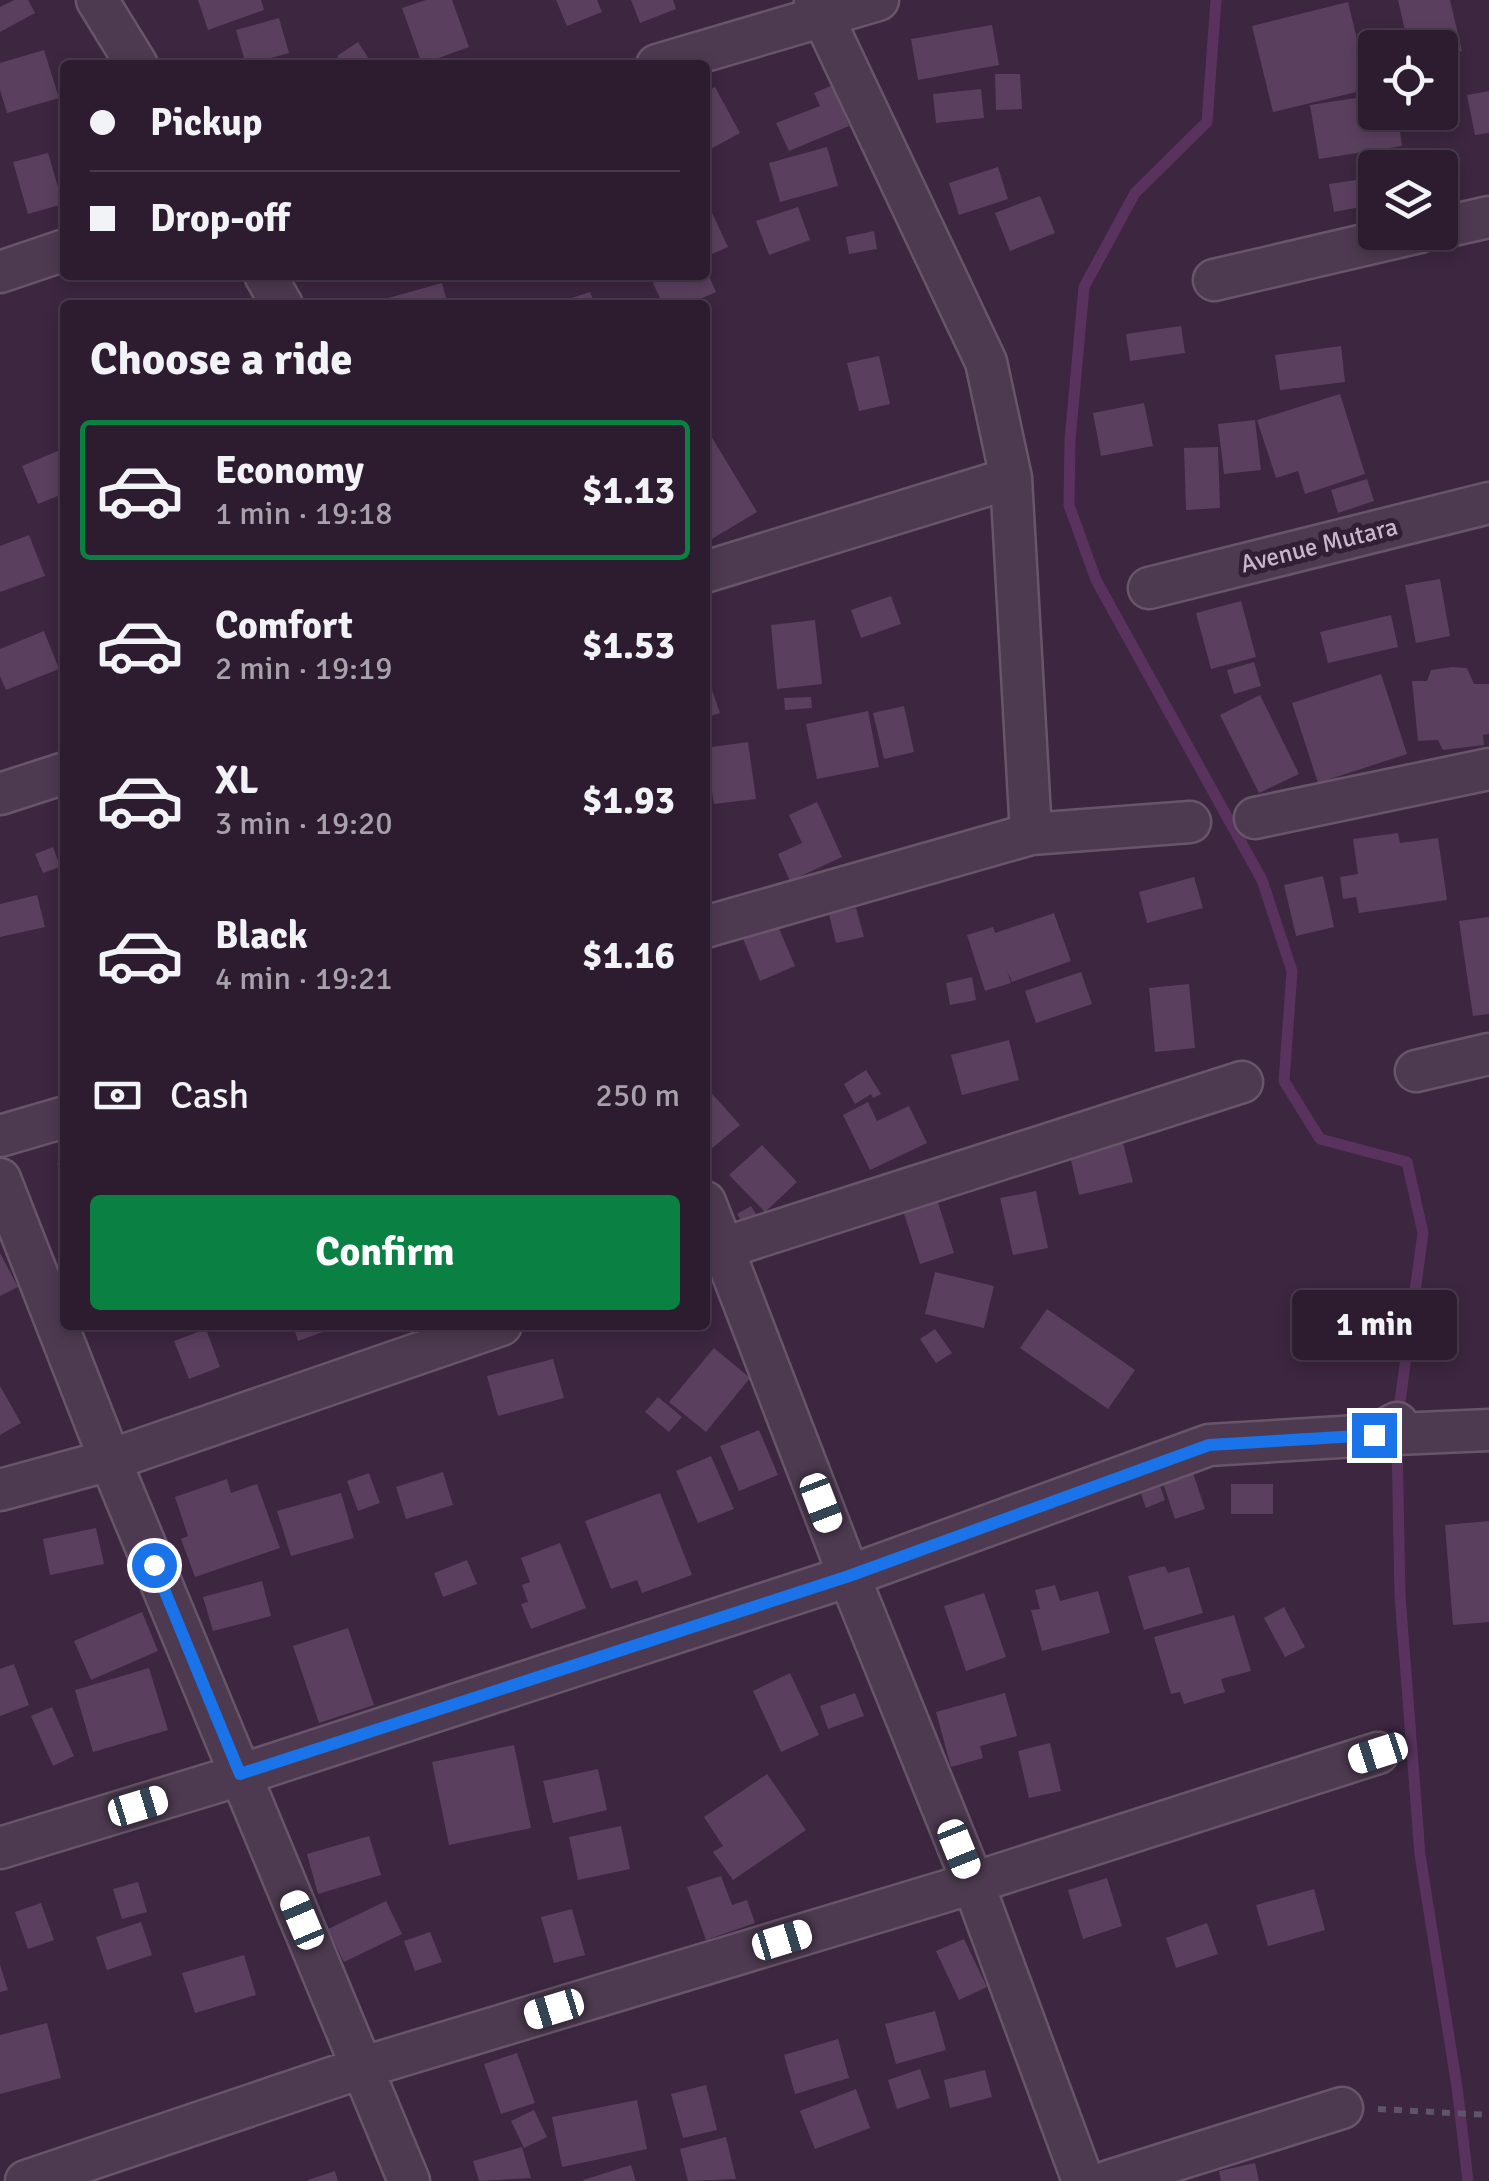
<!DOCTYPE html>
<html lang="en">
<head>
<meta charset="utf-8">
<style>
  body { margin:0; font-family:Signika,sans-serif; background:#352538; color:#f1f3f6; height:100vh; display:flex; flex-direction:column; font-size:38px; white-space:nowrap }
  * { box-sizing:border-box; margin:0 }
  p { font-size:32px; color:#a7a1ab }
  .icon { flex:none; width:55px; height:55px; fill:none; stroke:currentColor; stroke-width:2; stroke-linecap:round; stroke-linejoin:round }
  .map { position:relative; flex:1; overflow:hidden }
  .drawer { position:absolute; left:60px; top:300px; width:650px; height:1030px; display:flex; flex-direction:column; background:#2d1c30; border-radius:10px; box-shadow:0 5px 15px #0003,0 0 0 2px #483a4c }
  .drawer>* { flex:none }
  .top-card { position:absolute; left:60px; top:60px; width:650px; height:220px; border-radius:10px; box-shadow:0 5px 15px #0003,0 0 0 2px #483a4c; display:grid; align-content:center; height:220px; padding:0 30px; background:#2d1c30 }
  .buttons { position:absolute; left:1358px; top:30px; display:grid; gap:20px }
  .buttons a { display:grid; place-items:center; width:100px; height:100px; border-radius:10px; background:#2d1c30; box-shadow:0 5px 15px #0003,0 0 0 2px #483a4c; font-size:50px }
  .end { position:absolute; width:45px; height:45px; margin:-22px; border:12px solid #1a73e8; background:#fff; box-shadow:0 0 0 5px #fff }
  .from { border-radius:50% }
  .bubble { position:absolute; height:70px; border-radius:10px; background:#2d1c30; box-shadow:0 5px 15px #0003,0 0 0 2px #483a4c; font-size:32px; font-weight:800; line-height:70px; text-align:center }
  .car { position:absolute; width:30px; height:60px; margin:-30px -15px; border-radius:12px; box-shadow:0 0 8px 2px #0007; background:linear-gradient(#fff 24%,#345 0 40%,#fff 0 76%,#345 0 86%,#fff 0) }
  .top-card b { display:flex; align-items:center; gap:35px; height:95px; font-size:38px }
  .top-card b+b { border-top:2px solid #483a4c }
  .top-card i { width:25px; height:25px; background:#f1f3f6 }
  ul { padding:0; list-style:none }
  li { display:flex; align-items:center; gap:30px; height:140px; margin:0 20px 15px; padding:0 10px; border:5px solid transparent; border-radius:10px }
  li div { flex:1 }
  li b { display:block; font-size:38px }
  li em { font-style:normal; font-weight:800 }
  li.active { border-color:#0b8043 }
  li>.icon { width:90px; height:90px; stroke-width:1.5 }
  h2 { padding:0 30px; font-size:45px; line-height:120px }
  .pay { display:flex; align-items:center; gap:25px; height:110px; padding:0 30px; font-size:38px }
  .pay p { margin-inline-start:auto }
  .button { display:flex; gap:20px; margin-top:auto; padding:20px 30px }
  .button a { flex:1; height:115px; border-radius:10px; background:#0b8043; color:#fff; font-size:40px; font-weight:800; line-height:115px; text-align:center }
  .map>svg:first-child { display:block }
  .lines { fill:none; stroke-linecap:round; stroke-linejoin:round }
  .stream { stroke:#59335e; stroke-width:11 }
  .building { fill:#5a405e }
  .minor-casing { stroke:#68556a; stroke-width:45 }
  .path { stroke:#5e546b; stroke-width:6; stroke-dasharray:8 8; stroke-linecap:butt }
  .minor { stroke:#4d3a50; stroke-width:40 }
  .route { stroke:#1a73e8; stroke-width:12 }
  .labels { text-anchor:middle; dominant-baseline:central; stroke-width:10; stroke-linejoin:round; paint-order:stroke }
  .street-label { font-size:25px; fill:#c8b6ca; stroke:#321f35 }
</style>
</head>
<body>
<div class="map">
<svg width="1489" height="2181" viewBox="0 0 1489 2181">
  <rect width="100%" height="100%" fill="#3c2640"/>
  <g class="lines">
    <path class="stream" d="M1216,0L1207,122L1135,193L1084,287L1070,440L1069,505L1096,580L1262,880L1292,971L1284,1081L1320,1139L1407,1162L1423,1233L1398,1416
      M1397,1440L1400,1596L1420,1855L1457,2087L1468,2181"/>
  </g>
  <path class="building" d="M14,0H28L35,13L0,32V7Z
    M198,0H261L264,10L208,30Z
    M426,0H452L469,47L422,64L402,8Z
    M556,0H597L602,12L567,26Z
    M631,0H673L676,9L640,23Z
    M1398,0H1450L1462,51L1440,55V48H1409Z
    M1348,2L1369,89L1273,112L1252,26Z
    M279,18L289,53L246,65L236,30Z
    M992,25L999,65L918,80L911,39Z
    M358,42L373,65H343L337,56Z
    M44,50L59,98L7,113L0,90V63Z
    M995,74H1020L1022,109L996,110Z
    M833,85L849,126L789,151L776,123L820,106L814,93Z
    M715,87L740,133L705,152V92Z
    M981,89L984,118L936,123L933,94Z
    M1489,91V133L1475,135L1467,95Z
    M1375,95V112H1397L1402,146L1319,159L1310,105Z
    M827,147L838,186L780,202L769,163Z
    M48,153L63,204L28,214L13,162Z
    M998,167L1008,199L959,215L949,183Z
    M1356,180L1360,207L1334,212L1329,184Z
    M1040,196L1055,233L1010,251L995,213Z
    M705,198L728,247L705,257Z
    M798,207L810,240L769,255L756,221Z
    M874,231L877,249L849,254L846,237Z
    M705,267L716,292L687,305H663L653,283L672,275H705Z
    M442,283L448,305H375L374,302Z
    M590,292L595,305H553V304Z
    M1181,326L1185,353L1130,361L1126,334Z
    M1341,346L1345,382L1280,390L1275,355Z
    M879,356L890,404L859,411L847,363Z
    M1340,394L1365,474L1305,494L1298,471L1276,478L1257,420Z
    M1144,403L1153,446L1101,456L1093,413Z
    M1255,420L1261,470L1224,474L1218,424Z
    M705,426L757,512L705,543L706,500Z
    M1218,447L1220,508L1186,510L1184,448Z
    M65,448V493L38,504L22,466Z
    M1367,479L1374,501L1338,513L1331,490Z
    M29,535L45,576L0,592V546Z
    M1440,579L1450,636L1416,643L1405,585Z
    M891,596L901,624L861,638L851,610Z
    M1241,601L1256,657L1211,669L1196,613Z
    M1391,615L1398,647L1328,663L1320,632Z
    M815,620L822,684L777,689L771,625Z
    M44,631L59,669L6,690L0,676V649Z
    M1254,662L1261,686L1234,694L1227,670Z
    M1452,667L1467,668L1474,684H1489V734L1483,735L1484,745L1443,750L1438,740L1418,741L1412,681H1427L1431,670Z
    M705,670L720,713L705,718Z
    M1381,674L1407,754L1318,783L1292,703Z
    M1260,695L1299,774L1259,793L1220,715Z
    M811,697L812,708L785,710L784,698Z
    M904,706L914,752L884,759L873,713Z
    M868,711L879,767L817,779L806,724Z
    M748,742L756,799L714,804L711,786L705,787V748Z
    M817,802L842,857L790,881L778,854L802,843L789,815Z
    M1398,833L1400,843L1438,838L1447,900L1359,913L1356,897L1343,899L1340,877L1358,874L1353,839Z
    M53,847L60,867L43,873L35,854Z
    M1323,876L1334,927L1296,936L1284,885Z
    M1194,877L1203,908L1147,923L1139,892Z
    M37,895L45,927L0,937V904Z
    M856,908L864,937L836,943L829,914Z
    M1054,913L1071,961L1012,982L1007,971L1011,983L985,991L967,935L993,927L995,933Z
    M774,917L795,966L760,981L740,931Z
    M1489,917V1014L1473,1016L1459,921Z
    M1081,972L1092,1004L1036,1023L1025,991Z
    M972,977L976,1000L950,1005L946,983Z
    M1189,984L1195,1048L1155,1052L1149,988Z
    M707,1011L712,1038L705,1039V1012Z
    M1009,1040L1019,1080L962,1095L951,1055Z
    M866,1070L881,1094L873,1098L871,1094L855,1104L844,1084Z
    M707,1088L740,1125L711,1149L705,1142Z
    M868,1102L877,1121L909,1106L927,1143L870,1170L843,1115Z
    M1123,1143L1133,1182L1079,1195L1070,1156Z
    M762,1145L797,1182L765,1212L729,1175Z
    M65,1160V1184L57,1163Z
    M1036,1191L1048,1248L1013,1255L1000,1198Z
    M935,1193L954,1253L920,1264L901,1204Z
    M751,1206L761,1222L747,1230L737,1214Z
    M0,1253L18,1287L0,1296Z
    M935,1272L994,1286L984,1328L925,1314Z
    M1047,1309L1135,1370L1108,1409L1020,1348Z
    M293,1325H342L298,1341Z
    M206,1329L220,1367L189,1379L174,1341Z
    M935,1329L952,1353L936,1363L920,1339Z
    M714,1348L750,1378L706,1432L669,1402Z
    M553,1359L564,1398L498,1416L487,1376Z
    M0,1386L21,1423L0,1435Z
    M658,1397L682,1417L669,1432L645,1412Z
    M759,1430L778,1475L739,1491L720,1446Z
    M711,1456L734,1509L698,1523L676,1471Z
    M1192,1470L1205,1509L1175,1519L1162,1480Z
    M443,1472L453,1505L406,1519L396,1487Z
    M369,1473L380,1503L358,1511L347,1481Z
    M227,1479L231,1493L257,1484L280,1548L195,1577L181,1539L188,1536L175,1497Z
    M1231,1484H1273V1514H1231Z
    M1160,1486L1165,1500L1146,1508L1141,1494Z
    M341,1493L354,1538L291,1556L277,1511Z
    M660,1493L692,1575L642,1593L637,1580L611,1589L585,1521Z
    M1489,1521V1622L1453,1625L1445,1525Z
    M96,1528L104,1564L50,1575L43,1539Z
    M560,1543L586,1608L531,1629L521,1604L528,1602L522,1585L530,1582L521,1558Z
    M467,1560L477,1584L443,1597L434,1573Z
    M1165,1566L1168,1573L1189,1567L1203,1613L1144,1630L1128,1576Z
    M262,1581L271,1616L213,1631L203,1597Z
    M1055,1585L1060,1601L1098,1591L1110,1633L1042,1651L1031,1610L1040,1609L1035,1590Z
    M984,1593L1006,1657L966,1671L944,1606Z
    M1284,1607L1305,1647L1285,1657L1264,1618Z
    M142,1612L158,1651L91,1680L74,1641Z
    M1234,1615L1251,1671L1221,1679L1225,1692L1184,1704L1180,1692L1171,1694L1154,1637Z
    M348,1628L374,1705L319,1723L293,1646Z
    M14,1664L29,1705L0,1716V1669Z
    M149,1668L168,1730L93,1752L75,1690Z
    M790,1673L819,1735L781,1752L753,1691Z
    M855,1693L864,1716L828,1729L820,1706Z
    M1005,1693L1017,1736L980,1746L983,1758L951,1767L936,1712Z
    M52,1707L74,1756L53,1766L31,1716Z
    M1050,1743L1061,1791L1029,1798L1018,1751Z
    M514,1745L531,1828L449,1845L432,1762Z
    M598,1769L607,1810L553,1823L543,1781Z
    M767,1774L806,1830L733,1880L713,1852L723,1846L704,1817Z
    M621,1826L630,1869L578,1880L569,1837Z
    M369,1836L381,1875L318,1894L307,1854Z
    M721,1876L732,1905L747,1900L755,1923L706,1940L687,1887Z
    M1107,1878L1122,1926L1083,1939L1068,1890Z
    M138,1882L147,1912L122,1919L113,1889Z
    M1314,1889L1325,1930L1268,1946L1256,1905Z
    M386,1901L402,1934L344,1962L328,1929Z
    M41,1903L54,1940L28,1949L15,1912Z
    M572,1909L585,1955L554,1963L541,1917Z
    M141,1922L152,1955L107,1970L96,1937Z
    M1207,1923L1218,1954L1176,1968L1166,1938Z
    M430,1932L442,1962L415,1971L404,1941Z
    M964,1939L987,1987L959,2000L936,1951Z
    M244,1955L256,1995L195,2013L182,1973Z
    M0,1965L8,1990L0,1992Z
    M935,2011L946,2050L896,2064L885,2024Z
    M47,2023L61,2078L0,2094V2035Z
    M838,2039L849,2078L795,2094L784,2055Z
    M517,2053L535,2103L501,2114L484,2064Z
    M920,2069L930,2098L897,2109L888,2080Z
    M985,2070L992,2097L950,2108L944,2080Z
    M706,2085L717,2130L683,2138L671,2094Z
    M856,2089L870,2128L815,2149L800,2111Z
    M637,2100L647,2149L562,2167L552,2117Z
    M534,2110L547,2137L524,2148L511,2121Z
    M726,2137L736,2179L688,2181L680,2149Z
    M522,2147L531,2178L479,2181L473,2161Z
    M1255,2163L1259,2181H1221L1219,2171Z
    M631,2165L636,2181H583V2180Z
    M335,2171L338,2181H308V2180Z"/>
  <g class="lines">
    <g class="minor-casing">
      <path id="minor" d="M97,0L137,65
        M815,0L986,362L1011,478L1031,834
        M657,65L878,0
        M1440,228L1489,217
        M0,272L65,250
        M265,275L282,305
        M1214,280L1420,232
        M705,572L1011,478
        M1149,588L1489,503
        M0,794L65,773
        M1255,818L1489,769
        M705,927L1031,834L1190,822
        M1416,1071L1489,1054
        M0,1136L65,1117
        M0,1179L110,1460L409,2181
        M705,1202L849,1576L973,1883L1083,2181
        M705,1254L1242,1082
        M1374,1435L1489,1430
        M0,1490L110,1460L501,1325
        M0,1848L240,1775L849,1576L1209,1445L1374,1435L1397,1423
        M26,2181L364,2067L973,1883L1378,1753
        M1109,2181L1342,2108"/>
    </g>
    <path class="path" d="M1378,2109L1489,2115"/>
    <use href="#minor" class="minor"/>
  </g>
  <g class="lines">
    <path class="route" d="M154,1565L240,1774L849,1576L1209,1445L1374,1435"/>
  </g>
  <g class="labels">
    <g class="street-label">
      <text transform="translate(1319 545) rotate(-14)">Avenue Mutara</text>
    </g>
  </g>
</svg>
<div class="buttons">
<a><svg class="icon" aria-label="locate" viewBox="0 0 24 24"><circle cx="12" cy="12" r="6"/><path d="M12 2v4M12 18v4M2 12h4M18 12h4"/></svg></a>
<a><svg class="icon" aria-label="layers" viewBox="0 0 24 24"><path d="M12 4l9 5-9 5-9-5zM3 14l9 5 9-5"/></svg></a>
</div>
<i class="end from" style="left:154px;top:1565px"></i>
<i class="end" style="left:1374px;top:1435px"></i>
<div class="bubble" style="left:1292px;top:1290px;width:165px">1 min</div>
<i class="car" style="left:821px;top:1503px;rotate:159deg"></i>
<i class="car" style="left:1378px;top:1753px;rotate:252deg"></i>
<i class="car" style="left:138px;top:1806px;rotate:73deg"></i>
<i class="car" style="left:959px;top:1849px;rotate:158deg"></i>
<i class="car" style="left:302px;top:1920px;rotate:337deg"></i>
<i class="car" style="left:782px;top:1940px;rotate:73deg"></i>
<i class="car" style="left:554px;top:2009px;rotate:253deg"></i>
<div class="top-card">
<b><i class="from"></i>Pickup</b>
<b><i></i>Drop-off</b>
</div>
<section class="drawer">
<h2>Choose a ride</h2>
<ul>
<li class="active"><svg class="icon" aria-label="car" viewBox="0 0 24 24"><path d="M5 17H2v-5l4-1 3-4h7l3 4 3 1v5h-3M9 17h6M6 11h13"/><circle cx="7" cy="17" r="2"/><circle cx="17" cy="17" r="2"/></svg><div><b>Economy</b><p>1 min · 19:18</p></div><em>$1.13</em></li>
<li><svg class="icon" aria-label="car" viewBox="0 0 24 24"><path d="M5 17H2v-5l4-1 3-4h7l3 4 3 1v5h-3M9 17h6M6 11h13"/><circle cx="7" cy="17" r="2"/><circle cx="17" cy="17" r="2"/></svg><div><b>Comfort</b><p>2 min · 19:19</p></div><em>$1.53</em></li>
<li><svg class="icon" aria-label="car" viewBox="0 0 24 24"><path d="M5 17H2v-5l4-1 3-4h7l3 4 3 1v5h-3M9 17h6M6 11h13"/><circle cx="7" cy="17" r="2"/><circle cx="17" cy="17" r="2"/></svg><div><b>XL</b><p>3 min · 19:20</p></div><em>$1.93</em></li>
<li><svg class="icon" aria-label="car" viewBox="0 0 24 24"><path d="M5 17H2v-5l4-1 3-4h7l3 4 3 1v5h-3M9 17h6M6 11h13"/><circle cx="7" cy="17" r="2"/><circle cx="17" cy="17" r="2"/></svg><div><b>Black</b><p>4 min · 19:21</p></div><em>$1.16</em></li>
</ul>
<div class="pay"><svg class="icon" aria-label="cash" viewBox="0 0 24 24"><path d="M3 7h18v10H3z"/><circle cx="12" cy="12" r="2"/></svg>Cash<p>250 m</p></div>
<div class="button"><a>Confirm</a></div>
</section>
</div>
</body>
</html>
